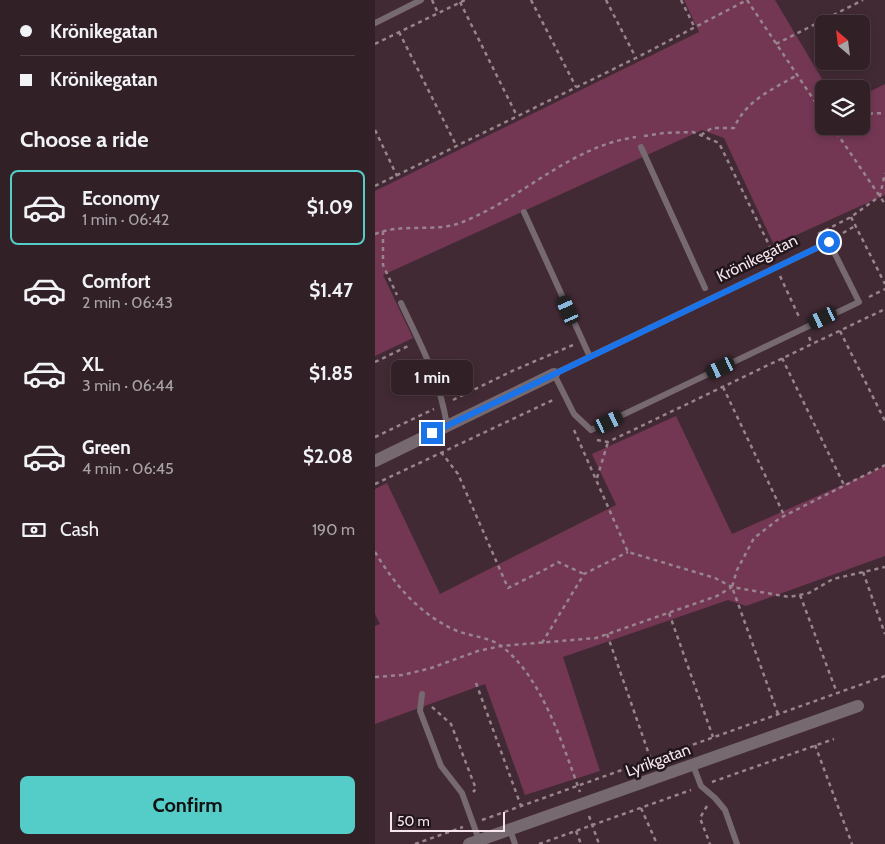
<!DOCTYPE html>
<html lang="en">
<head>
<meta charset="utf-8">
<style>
  body { margin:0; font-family:Cabin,sans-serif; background:#3d2d33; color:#f1f3f6; height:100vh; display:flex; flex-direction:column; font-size:19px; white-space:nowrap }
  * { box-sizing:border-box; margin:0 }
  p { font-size:16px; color:#a8a3a7 }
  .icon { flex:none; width:28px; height:28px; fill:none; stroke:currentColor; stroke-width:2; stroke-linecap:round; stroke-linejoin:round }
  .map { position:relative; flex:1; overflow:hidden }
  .details { display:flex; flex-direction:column; background:#322027; width:375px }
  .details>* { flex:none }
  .hud { display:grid; align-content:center; height:110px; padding:0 20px; background:#322027 }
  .needle { width:32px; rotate:332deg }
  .tools { position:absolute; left:440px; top:15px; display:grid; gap:10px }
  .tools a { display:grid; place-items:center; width:55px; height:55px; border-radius:8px; background:#322027; box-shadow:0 2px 8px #0003,0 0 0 1px #4d3e44; font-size:25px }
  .scale { position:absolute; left:15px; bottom:12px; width:115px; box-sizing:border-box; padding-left:5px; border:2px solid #f6e6ec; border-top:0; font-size:14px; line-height:18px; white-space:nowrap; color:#f6e6ec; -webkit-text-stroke:4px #21161b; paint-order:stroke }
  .end { position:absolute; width:22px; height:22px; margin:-11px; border:6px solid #1a73e8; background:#fff; box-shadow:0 0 0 2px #fff }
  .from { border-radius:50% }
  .bubble { position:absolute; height:35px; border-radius:8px; background:#322027; box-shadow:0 2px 8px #0003,0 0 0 1px #4d3e44; font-size:16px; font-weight:800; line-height:35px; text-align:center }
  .car { position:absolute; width:15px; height:30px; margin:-15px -8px; border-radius:6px; box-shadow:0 0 4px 1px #0007; background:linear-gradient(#222 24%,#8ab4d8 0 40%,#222 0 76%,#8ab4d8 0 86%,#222 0) }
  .hud b { display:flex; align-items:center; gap:18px; height:48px; font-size:19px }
  .hud b+b { border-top:1px solid #4d3e44 }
  .hud i { width:12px; height:12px; background:#f1f3f6 }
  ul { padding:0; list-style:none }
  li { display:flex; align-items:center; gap:15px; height:75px; margin:0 10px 8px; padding:0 10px; border:2px solid transparent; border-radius:8px }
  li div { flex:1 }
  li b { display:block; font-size:19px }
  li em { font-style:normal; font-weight:800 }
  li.selected { border-color:#54cdc8 }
  li>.icon { width:45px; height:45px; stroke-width:1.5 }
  h2 { padding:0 20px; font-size:22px; line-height:60px }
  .pay { display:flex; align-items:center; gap:12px; height:55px; padding:0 20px; font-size:19px }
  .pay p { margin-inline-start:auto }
  .action { display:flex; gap:10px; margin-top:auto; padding:10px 20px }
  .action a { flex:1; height:58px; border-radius:8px; background:#54cdc8; color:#111; font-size:20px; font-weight:800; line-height:58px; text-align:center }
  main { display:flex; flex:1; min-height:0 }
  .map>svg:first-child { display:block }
  .green { fill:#733754 }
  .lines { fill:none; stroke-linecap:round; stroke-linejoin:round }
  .path { stroke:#98848c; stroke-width:2.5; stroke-dasharray:4 4; stroke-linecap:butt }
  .service { stroke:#76696f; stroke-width:6 }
  .minor { stroke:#76696f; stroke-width:12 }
  .route { stroke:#1a73e8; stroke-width:6 }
  .labels { text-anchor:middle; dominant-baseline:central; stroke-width:5; stroke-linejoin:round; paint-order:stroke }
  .street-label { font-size:16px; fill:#f6e6ec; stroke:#21161b }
</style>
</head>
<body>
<main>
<section class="details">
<div class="hud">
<b><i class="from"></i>Krönikegatan</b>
<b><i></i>Krönikegatan</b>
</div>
<h2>Choose a ride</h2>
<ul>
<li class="selected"><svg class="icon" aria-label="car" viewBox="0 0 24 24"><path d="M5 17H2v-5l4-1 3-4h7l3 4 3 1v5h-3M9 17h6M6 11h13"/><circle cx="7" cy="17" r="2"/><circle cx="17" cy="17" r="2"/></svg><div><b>Economy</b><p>1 min · 06:42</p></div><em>$1.09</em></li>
<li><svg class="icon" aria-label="car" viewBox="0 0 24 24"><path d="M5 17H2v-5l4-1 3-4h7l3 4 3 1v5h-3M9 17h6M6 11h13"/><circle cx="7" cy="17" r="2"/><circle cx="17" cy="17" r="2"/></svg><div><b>Comfort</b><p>2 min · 06:43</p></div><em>$1.47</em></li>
<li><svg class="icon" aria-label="car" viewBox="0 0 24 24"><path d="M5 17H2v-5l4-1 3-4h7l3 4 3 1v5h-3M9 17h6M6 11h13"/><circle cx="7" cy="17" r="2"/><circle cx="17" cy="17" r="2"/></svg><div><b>XL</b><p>3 min · 06:44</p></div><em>$1.85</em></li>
<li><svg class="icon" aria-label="car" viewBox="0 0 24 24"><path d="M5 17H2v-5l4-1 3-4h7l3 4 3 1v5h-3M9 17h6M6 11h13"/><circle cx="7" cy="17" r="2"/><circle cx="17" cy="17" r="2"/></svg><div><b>Green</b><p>4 min · 06:45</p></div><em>$2.08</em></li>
</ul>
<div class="pay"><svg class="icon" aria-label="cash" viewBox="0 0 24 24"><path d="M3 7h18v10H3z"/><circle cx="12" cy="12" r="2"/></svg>Cash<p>190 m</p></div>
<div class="action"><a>Confirm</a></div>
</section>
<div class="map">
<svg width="510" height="844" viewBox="0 0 510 844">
  <rect width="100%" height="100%" fill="#422a34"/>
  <path class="green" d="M309,0H400L453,89H449V126H486V96L510,84V195L399,245L349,138L327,130L8,275L38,338L0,356V191L324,32Z
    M301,416L357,534L510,466V556L371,606L353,600L188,657L225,771L150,795L110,684L0,724V626L5,624L0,614V489L12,483L65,594L241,505L217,454Z"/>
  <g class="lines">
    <path class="path" d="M57,0L63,13
      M156,0L201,87
      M231,0L261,58
      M306,0L320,28
      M372,0L449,115
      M85,2L142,116
      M24,32L81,145
      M0,44L90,0
      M401,44L488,0
      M486,114L510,113
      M457,126L510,204
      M0,130L22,176
      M326,135L337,128H359C371,100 397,90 422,75
      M269,136L289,133L318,132L344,143L400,257
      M0,186L261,58L372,0
      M476,217L510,284
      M8,231V265L22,295
      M0,234C29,222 62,234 90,221C149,197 196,146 261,137
      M443,234L476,217L505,196L510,173
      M461,237L480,226
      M405,276L425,319
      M494,297L510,289
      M465,331L510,421
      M434,337L437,344
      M407,358L469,485
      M0,362L35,345
      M348,387L409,515
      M78,400L137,371L198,345
      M199,430L253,552L340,578L357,587L414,597L434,593L458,579L510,567
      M0,437L59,409
      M222,440L233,442L510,309
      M66,452L83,474L133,588L171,569L183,562L209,574
      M222,478L233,442
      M0,484L180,399
      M0,552C20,585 44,614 80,630C96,637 112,636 126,646C167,676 188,746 205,792
      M488,572L510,634
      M425,595L462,693
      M294,613L338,737
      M232,634L276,760
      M167,643L209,574L253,552
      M0,677L28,675L56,668L103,651L126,646L221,638L342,596L357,587
      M101,683L146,806
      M57,707L76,724L101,789L98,792
      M403,714L357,587L362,570L379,538L405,518L510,465
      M440,745L477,844
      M337,782L459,739
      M332,806L325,818L335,844
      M266,808L282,844
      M214,816L224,844
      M107,820L510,676
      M201,831L206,844
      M40,844L88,827
      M164,844L316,790"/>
    <path class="service" d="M0,23L46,0
      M266,147L330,288
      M149,212L215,357
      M454,242L484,302L216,430L199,414L179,374Z
      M26,303C46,346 65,379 72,426
      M47,694L45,711L66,766L87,793L104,840
      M318,765L326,786L340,798L350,810L362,844
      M135,830L140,844"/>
    <path class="minor" d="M0,461L179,374
      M94,844L483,706"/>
  </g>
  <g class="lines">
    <path class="route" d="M57,433L454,242"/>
  </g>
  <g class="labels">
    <g class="street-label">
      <text transform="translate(382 258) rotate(-26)">Krönikegatan</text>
      <text transform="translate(283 760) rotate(-20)">Lyrikgatan</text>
    </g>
  </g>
</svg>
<div class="tools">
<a><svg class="needle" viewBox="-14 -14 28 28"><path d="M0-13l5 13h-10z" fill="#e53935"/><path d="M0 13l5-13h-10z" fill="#a8a3a7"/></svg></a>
<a><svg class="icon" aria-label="layers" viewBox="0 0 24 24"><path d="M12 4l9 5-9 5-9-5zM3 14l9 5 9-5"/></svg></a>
</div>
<div class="scale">50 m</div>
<i class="end from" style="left:454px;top:242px"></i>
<i class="end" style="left:57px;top:433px"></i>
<div class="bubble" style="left:16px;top:360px;width:82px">1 min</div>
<i class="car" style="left:193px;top:310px;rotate:336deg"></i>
<i class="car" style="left:448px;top:318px;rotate:244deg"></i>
<i class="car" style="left:346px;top:368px;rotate:244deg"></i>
<i class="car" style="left:234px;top:422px;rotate:64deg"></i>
</div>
</main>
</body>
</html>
